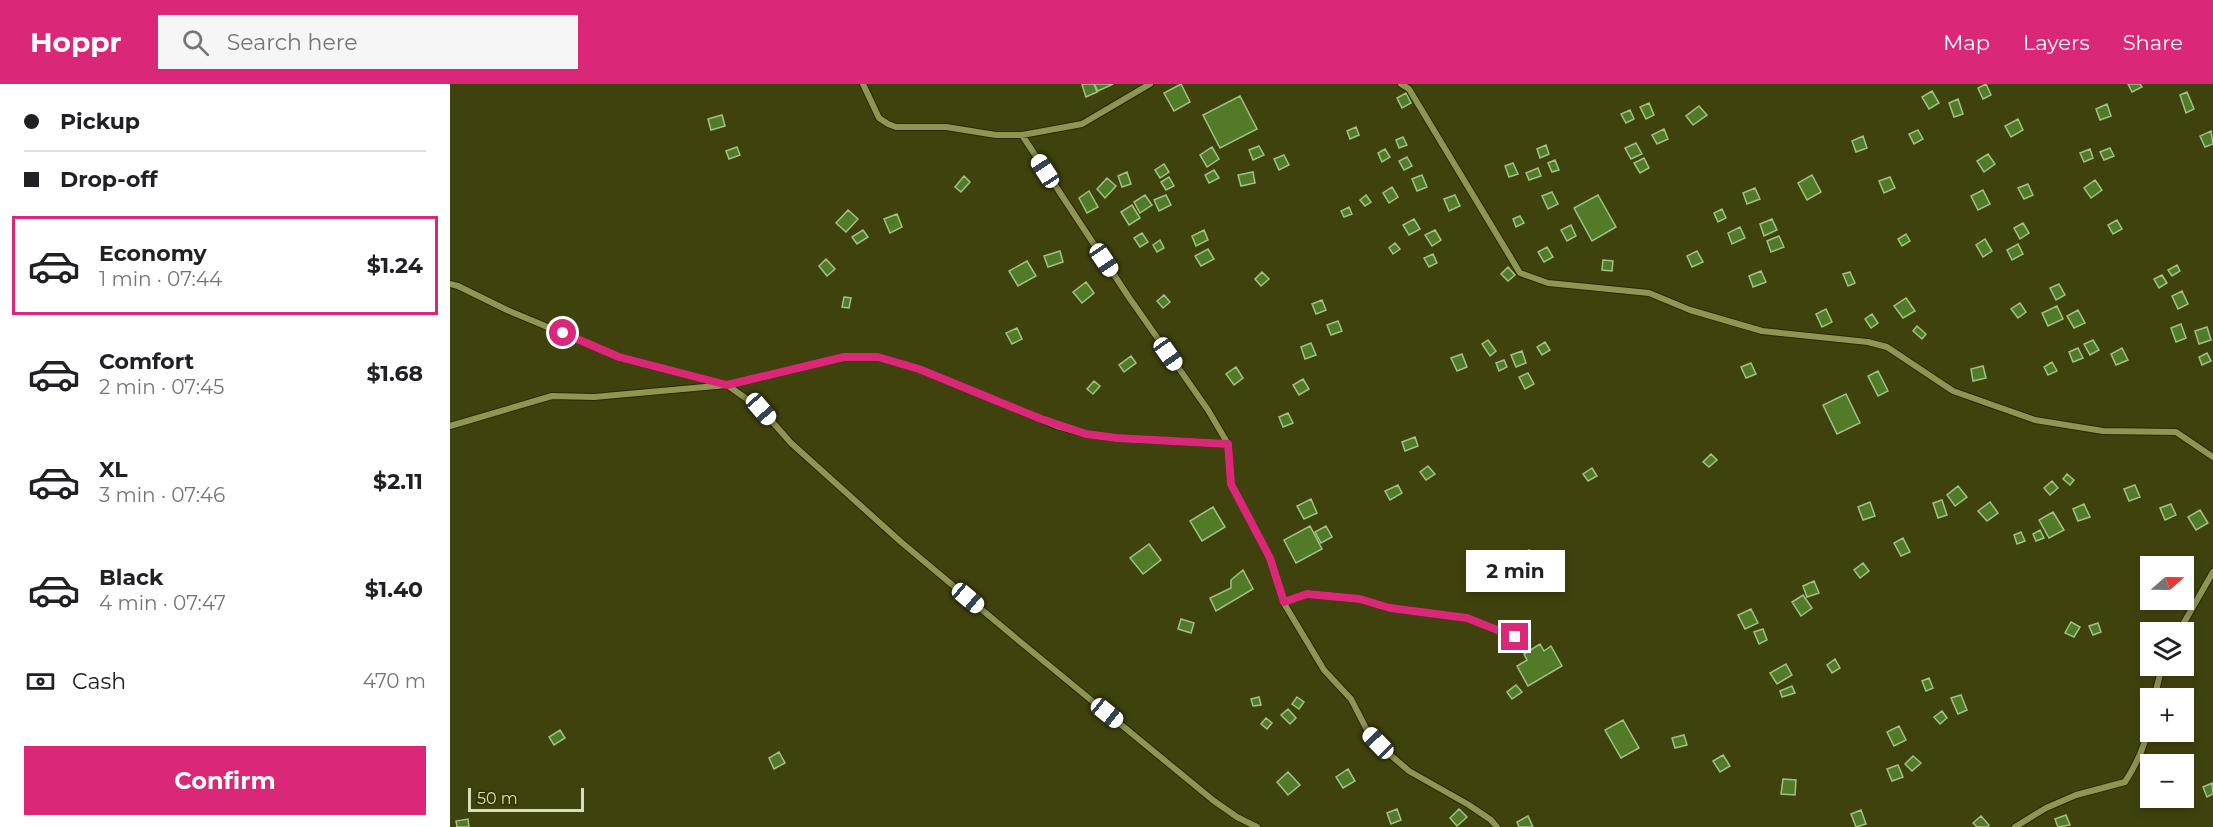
<!DOCTYPE html>
<html lang="en">
<head>
<meta charset="utf-8">
<style>
  body { margin:0; font-family:Montserrat,sans-serif; background:#f6f6f6; color:#202124; height:100vh; display:flex; flex-direction:column; font-size:22px; white-space:nowrap }
  * { box-sizing:border-box; margin:0 }
  p { font-size:20px; color:#757577 }
  .icon { flex:none; width:33px; height:33px; fill:none; stroke:currentColor; stroke-width:2; stroke-linecap:round; stroke-linejoin:round }
  .map { position:relative; flex:1; overflow:hidden }
  .side { display:flex; flex-direction:column; background:#fff; width:450px }
  .side>* { flex:none }
  .top-card { display:grid; align-content:center; height:132px; padding:0 24px; background:#fff }
  .needle { width:39px; rotate:70deg }
  .buttons { position:absolute; left:1690px; top:472px; display:grid; gap:12px }
  .buttons a { display:grid; place-items:center; width:54px; height:54px; border-radius:0px; background:#fff; box-shadow:0 3px 9px #0003; font-size:30px }
  .scale { position:absolute; left:18px; bottom:15px; width:116px; box-sizing:border-box; padding-left:6px; border:3px solid #daddbb; border-top:0; font-size:16px; line-height:21px; white-space:nowrap; color:#daddbb; -webkit-text-stroke:4px #363800; paint-order:stroke }
  .end { position:absolute; width:27px; height:27px; margin:-14px; border:8px solid #db2777; background:#fff; box-shadow:0 0 0 3px #fff }
  .from { border-radius:50% }
  .bubble { position:absolute; height:42px; border-radius:0px; background:#fff; box-shadow:0 3px 9px #0003; font-size:20px; font-weight:700; line-height:42px; text-align:center }
  .car { position:absolute; width:18px; height:36px; margin:-18px -9px; border-radius:8px; box-shadow:0 0 4px 2px #0007; background:linear-gradient(#fff 24%,#345 0 40%,#fff 0 76%,#345 0 86%,#fff 0) }
  .top-card b { display:flex; align-items:center; gap:21px; height:57px; font-size:22px }
  .top-card b+b { border-top:2px solid #e0e0e0 }
  .top-card i { width:15px; height:15px; background:#202124 }
  ul { padding:0; list-style:none }
  li { display:flex; align-items:center; gap:18px; height:99px; margin:0 12px 9px; padding:0 12px; border:3px solid transparent; border-radius:0px }
  li div { flex:1 }
  li b { display:block; font-size:22px }
  li em { font-style:normal; font-weight:700 }
  li.selected { border-color:#db2777 }
  li>.icon { width:54px; height:54px; stroke-width:1.5 }
  .pay { display:flex; align-items:center; gap:15px; height:66px; padding:0 24px; font-size:22px }
  .pay p { margin-inline-start:auto }
  .action { display:flex; gap:12px; margin-top:auto; padding:12px 24px }
  .action a { flex:1; height:69px; border-radius:0px; background:#db2777; color:#fff; font-size:24px; font-weight:700; line-height:69px; text-align:center }
  header { display:flex; align-items:center; gap:36px; box-sizing:border-box; height:84px; padding:0 30px; background:#db2777; color:#fff }
  header strong { font-size:28px }
  nav { display:flex; gap:33px; margin-inline-start:auto; font-size:21px }
  .search { width:420px; height:54px; background:#f6f6f6; display:flex; align-items:center; gap:15px; box-sizing:border-box; padding:0 21px; border-radius:0px; color:#757577; font-size:22px }
  main { display:flex; flex:1; min-height:0 }
  .map>svg:first-child { display:block }
  .building { fill:#527b28; stroke:#a0c286; stroke-width:1.5 }
  .lines { fill:none; stroke-linecap:round; stroke-linejoin:round }
  .minor-casing { stroke:#262804; stroke-width:8 }
  .minor { stroke:#919552; stroke-width:6 }
  .route { stroke:#db2777; stroke-width:8 }
</style>
</head>
<body>
<header>
<strong>Hoppr</strong>
<div class="search"><svg class="icon" aria-label="search" viewBox="0 0 24 24"><circle cx="10" cy="10" r="6"/><path d="M15 15l6 6"/></svg>Search here</div>
<nav><a>Map</a><a>Layers</a><a>Share</a></nav>
</header>
<main>
<section class="side">
<div class="top-card">
<b><i class="from"></i>Pickup</b>
<b><i></i>Drop-off</b>
</div>
<ul>
<li class="selected"><svg class="icon" aria-label="car" viewBox="0 0 24 24"><path d="M5 17H2v-5l4-1 3-4h7l3 4 3 1v5h-3M9 17h6M6 11h13"/><circle cx="7" cy="17" r="2"/><circle cx="17" cy="17" r="2"/></svg><div><b>Economy</b><p>1 min · 07:44</p></div><em>$1.24</em></li>
<li><svg class="icon" aria-label="car" viewBox="0 0 24 24"><path d="M5 17H2v-5l4-1 3-4h7l3 4 3 1v5h-3M9 17h6M6 11h13"/><circle cx="7" cy="17" r="2"/><circle cx="17" cy="17" r="2"/></svg><div><b>Comfort</b><p>2 min · 07:45</p></div><em>$1.68</em></li>
<li><svg class="icon" aria-label="car" viewBox="0 0 24 24"><path d="M5 17H2v-5l4-1 3-4h7l3 4 3 1v5h-3M9 17h6M6 11h13"/><circle cx="7" cy="17" r="2"/><circle cx="17" cy="17" r="2"/></svg><div><b>XL</b><p>3 min · 07:46</p></div><em>$2.11</em></li>
<li><svg class="icon" aria-label="car" viewBox="0 0 24 24"><path d="M5 17H2v-5l4-1 3-4h7l3 4 3 1v5h-3M9 17h6M6 11h13"/><circle cx="7" cy="17" r="2"/><circle cx="17" cy="17" r="2"/></svg><div><b>Black</b><p>4 min · 07:47</p></div><em>$1.40</em></li>
</ul>
<div class="pay"><svg class="icon" aria-label="cash" viewBox="0 0 24 24"><path d="M3 7h18v10H3z"/><circle cx="12" cy="12" r="2"/></svg>Cash<p>470 m</p></div>
<div class="action"><a>Confirm</a></div>
</section>
<div class="map">
<svg width="1763" height="743" viewBox="0 0 1763 743">
  <rect width="100%" height="100%" fill="#40420d"/>
  <path class="building" d="M634,0H644L647,8L636,13L632,1Z
    M644,0H663L648,7Z
    M731,0L740,18L724,27L714,9Z
    M1536,0L1541,11L1533,15L1528,4Z
    M1678,0H1690L1692,3L1682,8Z
    M1482,7L1489,19L1479,25L1472,13Z
    M1737,8L1744,25L1736,29L1730,11Z
    M956,9L961,19L952,24L947,14Z
    M790,12L807,45L770,64L753,31Z
    M1508,15L1513,30L1504,33L1499,19Z
    M1199,19L1204,31L1196,35L1190,23Z
    M1657,20L1661,32L1650,36L1646,25Z
    M1249,22L1257,31L1243,41L1236,32Z
    M1180,26L1184,35L1176,39L1171,30Z
    M272,31L275,42L261,46L258,35Z
    M1568,35L1573,46L1561,53L1555,42Z
    M906,43L909,51L900,55L897,47Z
    M1214,45L1218,55L1207,60L1202,51Z
    M1468,46L1473,55L1464,60L1459,50Z
    M1761,47L1763,60L1755,63L1750,52Z
    M1413,52L1417,64L1406,68L1402,57Z
    M953,53L957,61L949,64L946,56Z
    M1186,59L1192,70L1181,75L1175,64Z
    M1096,61L1099,70L1090,74L1087,65Z
    M809,62L814,71L803,76L799,66Z
    M287,63L290,71L279,75L276,67Z
    M762,63L769,75L757,83L750,71Z
    M1660,64L1664,72L1654,76L1650,68Z
    M935,65L940,73L932,78L928,69Z
    M1640,65L1643,74L1634,78L1630,69Z
    M1538,70L1545,80L1534,88L1527,77Z
    M834,71L839,81L829,86L824,75Z
    M957,73L962,82L954,86L949,77Z
    M1194,74L1199,84L1190,89L1184,79Z
    M1105,76L1109,86L1102,88L1098,79Z
    M1063,79L1068,90L1059,93L1055,82Z
    M714,80L719,88L710,94L705,86Z
    M1088,84L1091,92L1079,96L1076,89Z
    M764,86L769,94L759,99L755,91Z
    M677,88L681,100L672,103L668,92Z
    M803,88L805,99L791,102L788,91Z
    M972,91L977,103L967,107L962,95Z
    M1362,91L1371,108L1357,116L1348,99Z
    M514,92L520,98L511,108L505,103Z
    M719,93L724,102L716,106L711,98Z
    M1440,93L1445,104L1434,109L1429,97Z
    M657,94L666,102L655,114L647,105Z
    M1645,96L1652,106L1641,114L1634,104Z
    M1578,100L1583,111L1574,115L1568,104Z
    M942,103L948,113L939,119L933,109Z
    M1305,104L1310,115L1297,120L1293,109Z
    M1533,106L1540,120L1528,126L1521,112Z
    M639,107L648,123L637,129L629,114Z
    M1102,108L1108,120L1098,125L1092,112Z
    M695,111L702,121L690,129L684,118Z
    M716,111L721,121L709,127L704,116Z
    M916,111L921,118L915,122L910,116Z
    M1005,111L1010,122L999,127L994,115Z
    M1148,111L1166,143L1142,157L1124,124Z
    M682,121L690,134L679,141L671,128Z
    M899,123L902,130L894,133L891,127Z
    M1272,125L1276,134L1268,138L1264,129Z
    M398,126L408,135L396,148L386,139Z
    M447,130L452,143L440,149L434,135Z
    M1070,132L1074,139L1066,143L1063,135Z
    M964,135L970,145L959,151L953,141Z
    M1322,135L1327,146L1314,152L1310,140Z
    M1667,136L1672,145L1663,150L1658,141Z
    M1573,139L1579,149L1570,155L1564,144Z
    M1121,141L1126,152L1117,157L1111,146Z
    M1290,143L1295,154L1282,160L1278,149Z
    M413,146L418,153L407,160L402,153Z
    M754,146L758,156L746,162L742,152Z
    M985,146L991,156L982,162L975,151Z
    M692,149L698,158L690,163L684,154Z
    M1456,150L1460,157L1452,162L1448,155Z
    M1329,152L1334,163L1321,168L1317,157Z
    M1535,155L1542,167L1533,173L1526,161Z
    M710,156L714,164L707,168L703,161Z
    M945,159L950,165L943,170L939,164Z
    M1568,160L1573,170L1562,176L1557,166Z
    M1097,163L1103,173L1094,178L1088,168Z
    M758,165L764,175L751,182L745,172Z
    M610,167L613,178L598,183L594,172Z
    M1247,167L1253,178L1242,183L1237,172Z
    M983,170L987,179L979,183L974,174Z
    M376,175L385,185L377,192L369,182Z
    M1153,176L1163,177L1162,187L1152,186Z
    M577,177L586,192L568,202L559,187Z
    M1727,181L1730,187L1722,192L1718,186Z
    M1058,183L1065,191L1058,197L1051,190Z
    M1311,187L1316,198L1303,203L1299,192Z
    M812,188L819,195L811,202L805,195Z
    M1400,188L1405,199L1398,202L1393,190Z
    M1712,191L1717,199L1709,204L1704,195Z
    M636,198L644,209L632,219L623,208Z
    M1609,200L1615,211L1606,216L1600,204Z
    M1732,207L1738,220L1728,225L1722,212Z
    M714,211L720,218L713,224L707,217Z
    M394,213L401,214L399,224L392,223Z
    M1456,214L1465,227L1453,234L1444,222Z
    M872,216L876,226L866,230L862,220Z
    M1570,219L1576,228L1568,234L1561,225Z
    M1607,222L1613,235L1598,242L1592,229Z
    M1376,225L1382,238L1372,243L1366,230Z
    M1628,226L1635,239L1624,244L1617,232Z
    M1422,230L1428,239L1421,244L1415,235Z
    M888,237L892,247L881,251L877,241Z
    M1731,240L1736,254L1726,258L1721,244Z
    M1467,242L1476,250L1472,255L1463,247Z
    M1757,243L1761,256L1749,260L1745,247Z
    M567,244L572,255L562,260L556,249Z
    M1038,256L1046,267L1040,272L1032,260Z
    M1643,256L1649,266L1640,271L1634,260Z
    M1095,258L1100,266L1092,271L1087,263Z
    M861,259L866,271L855,275L851,263Z
    M1628,264L1633,274L1623,278L1619,268Z
    M1672,264L1678,276L1666,281L1661,270Z
    M1072,267L1076,279L1066,283L1061,271Z
    M1757,269L1761,277L1752,281L1749,273Z
    M1012,270L1017,283L1007,287L1001,274Z
    M681,272L686,279L674,288L669,281Z
    M1054,276L1057,283L1049,287L1046,279Z
    M1602,278L1607,287L1598,291L1594,283Z
    M1301,279L1306,290L1296,294L1291,283Z
    M1533,282L1536,294L1523,297L1521,285Z
    M786,283L793,294L784,301L776,290Z
    M1428,287L1438,307L1428,312L1418,292Z
    M1078,289L1084,300L1075,305L1069,293Z
    M853,295L859,305L849,311L843,301Z
    M644,297L650,302L643,310L637,305Z
    M1396,310L1410,339L1387,350L1373,321Z
    M838,329L843,339L833,343L829,333Z
    M965,353L968,362L955,367L952,358Z
    M1261,370L1267,376L1259,383L1253,378Z
    M978,382L985,390L976,396L970,388Z
    M1142,384L1147,392L1138,397L1133,390Z
    M1617,390L1624,396L1620,401L1613,395Z
    M1602,397L1608,404L1600,411L1594,404Z
    M948,401L952,409L940,416L935,407Z
    M1685,401L1690,413L1679,417L1674,405Z
    M1508,402L1517,413L1505,422L1497,411Z
    M861,415L867,429L854,435L847,422Z
    M1492,416L1497,431L1488,434L1483,419Z
    M1420,418L1425,432L1413,436L1408,423Z
    M1540,418L1548,429L1537,437L1528,427Z
    M1634,420L1640,433L1628,437L1623,425Z
    M1721,420L1726,431L1715,436L1710,424Z
    M763,423L775,443L752,457L740,437Z
    M1750,426L1758,439L1746,446L1738,433Z
    M1603,428L1614,446L1599,454L1589,436Z
    M860,442L872,465L846,479L834,456Z
    M876,442L882,453L871,459L865,448Z
    M1590,446L1594,454L1586,457L1583,450Z
    M1571,448L1575,457L1567,460L1564,451Z
    M1453,454L1460,468L1451,472L1444,459Z
    M699,460L711,476L693,490L680,474Z
    M1079,466L1085,483L1066,490L1060,473Z
    M1104,470L1110,482L1098,488L1092,476Z
    M1413,479L1419,487L1410,494L1404,486Z
    M793,486L803,505L766,527L760,514L781,504V496Z
    M1364,497L1369,509L1357,513L1353,502Z
    M1353,511L1362,524L1351,532L1342,518Z
    M1301,525L1308,539L1295,545L1288,531Z
    M731,535L744,539L741,549L728,545Z
    M1621,538L1630,543L1624,553L1615,549Z
    M1648,539L1651,548L1643,551L1639,542Z
    M1313,545L1317,556L1309,560L1304,548Z
    M1090,560L1094,567L1101,562L1112,582L1078,602L1067,582L1077,576L1074,570Z
    M1385,575L1390,584L1382,589L1377,581Z
    M1336,580L1342,591L1327,600L1320,589Z
    M1479,594L1483,604L1476,607L1472,597Z
    M1066,601L1072,608L1062,615L1057,608Z
    M1342,602L1345,609L1332,613L1330,607Z
    M1511,611L1517,626L1508,630L1501,614Z
    M809,613L811,621L803,622L801,615Z
    M847,613L854,618L849,625L842,620Z
    M838,625L846,634L840,640L831,631Z
    M1492,627L1497,634L1490,640L1484,633Z
    M816,634L822,639L817,645L811,640Z
    M1173,636L1189,664L1171,674L1155,646Z
    M1449,642L1456,656L1444,662L1437,648Z
    M110,646L115,654L104,661L99,653Z
    M1234,651L1237,661L1225,664L1222,654Z
    M329,668L335,679L324,685L319,674Z
    M1273,671L1280,682L1270,688L1263,677Z
    M1463,672L1471,679L1462,687L1455,680Z
    M1448,681L1453,693L1442,697L1437,685Z
    M898,685L905,697L893,704L886,693Z
    M838,688L850,701L838,711L827,698Z
    M1333,695L1346,696L1345,711L1331,710Z
    M1762,699L1763,710L1757,713L1753,703Z
    M947,725L951,736L941,740L937,729Z
    M1009,725L1017,733L1007,742L1000,734Z
    M1411,726L1416,740L1406,743L1401,730Z
    M1616,731L1620,741L1608,743L1605,735Z
    M1078,732L1083,743H1069L1067,738Z
    M1531,732L1539,741L1538,743H1527L1523,739Z
    M18,735L19,743H7L6,737Z"/>
  <g class="lines">
    <g class="minor-casing">
      <path id="minor" d="M413,0L429,34L438,40L446,43H496L546,51H572L632,40L700,0
        M951,0L959,5L1070,189L1098,199L1199,209L1240,226L1312,247L1418,258L1437,263L1503,307L1585,336L1653,347L1726,348L1763,373
        M572,51L678,212L758,326L778,360L781,400L820,474L835,521L874,586L901,615L919,650L937,668L959,687L1019,721L1041,736L1047,743
        M0,200L8,202L57,226L169,273L277,301L311,325L341,359L451,458L568,556L764,717L787,733L807,743
        M0,342L102,312L144,313L277,301L394,273H428L469,285L607,342L636,350L667,354L778,360
        M834,518L857,510L910,515L940,524L1017,534L1065,553
        M1728,549L1763,488
        M1704,615L1712,582
        M1565,743L1596,724L1626,711L1675,698C1688,678 1697,657 1701,634"/>
    </g>
    <use href="#minor" class="minor"/>
  </g>
  <g class="lines">
    <path class="route" d="M113,249L169,273L277,301L394,273H428L469,285L591,335L636,350L667,354L778,360L781,400L820,474L834,518L857,510L910,515L940,524L1017,534L1065,553"/>
  </g>
</svg>
<div class="buttons">
<a><svg class="needle" viewBox="-14 -14 28 28"><path d="M0-13l5 13h-10z" fill="#e53935"/><path d="M0 13l5-13h-10z" fill="#757577"/></svg></a>
<a><svg class="icon" aria-label="layers" viewBox="0 0 24 24"><path d="M12 4l9 5-9 5-9-5zM3 14l9 5 9-5"/></svg></a>
<a>+</a>
<a>−</a>
</div>
<div class="scale">50 m</div>
<i class="end from" style="left:113px;top:249px"></i>
<i class="end" style="left:1065px;top:553px"></i>
<div class="bubble" style="left:1016px;top:466px;width:99px">2 min</div>
<i class="car" style="left:595px;top:87px;rotate:327deg"></i>
<i class="car" style="left:654px;top:176px;rotate:146deg"></i>
<i class="car" style="left:718px;top:270px;rotate:145deg"></i>
<i class="car" style="left:311px;top:325px;rotate:139deg"></i>
<i class="car" style="left:518px;top:514px;rotate:130deg"></i>
<i class="car" style="left:657px;top:629px;rotate:129deg"></i>
<i class="car" style="left:928px;top:659px;rotate:316deg"></i>
</div>
</main>
</body>
</html>
